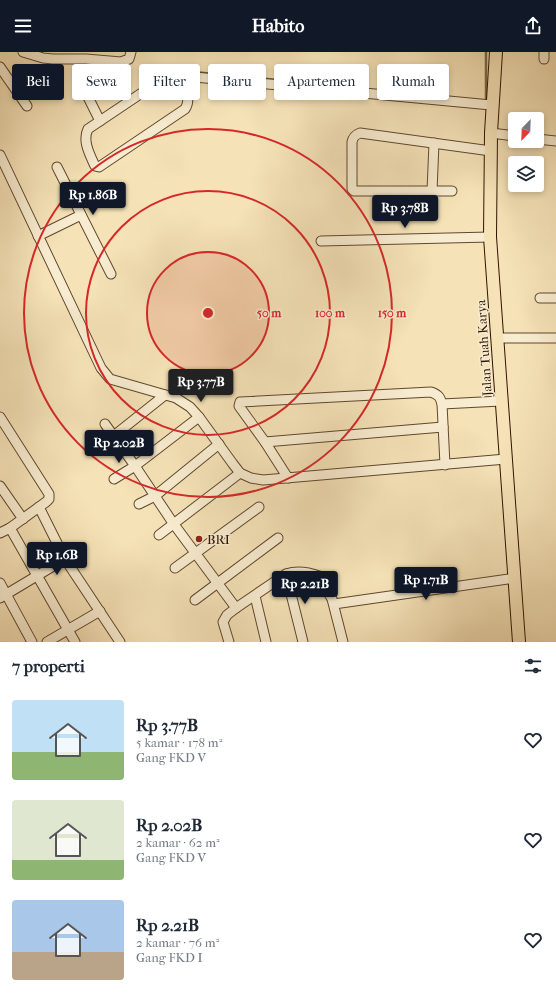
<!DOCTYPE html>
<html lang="id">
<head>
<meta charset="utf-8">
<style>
	body { margin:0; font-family:"IM FELL French Canon",serif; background:#f2f2f3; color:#1f2937; height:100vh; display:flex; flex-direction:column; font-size:15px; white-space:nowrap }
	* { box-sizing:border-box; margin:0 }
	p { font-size:13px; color:#747a83 }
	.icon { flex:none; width:22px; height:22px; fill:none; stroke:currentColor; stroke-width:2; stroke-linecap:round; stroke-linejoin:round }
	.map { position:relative; height:590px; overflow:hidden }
	.drawer { display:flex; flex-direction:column; background:#fff; flex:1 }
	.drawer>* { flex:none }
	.banner { position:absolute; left:12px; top:12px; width:532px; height:36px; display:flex; gap:8px }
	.needle { width:26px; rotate:203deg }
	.controls { position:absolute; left:508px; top:60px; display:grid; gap:8px }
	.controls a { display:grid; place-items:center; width:36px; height:36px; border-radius:4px; background:#fff; box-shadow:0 2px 6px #0003; font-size:20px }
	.price { position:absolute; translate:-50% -34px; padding:0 9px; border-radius:4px; background:#111827; color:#fff; font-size:13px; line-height:26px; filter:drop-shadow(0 1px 2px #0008) }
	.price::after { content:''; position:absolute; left:50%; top:24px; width:12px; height:9px; margin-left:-6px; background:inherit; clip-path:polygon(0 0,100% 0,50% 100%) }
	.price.selected { background:#222; color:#fff }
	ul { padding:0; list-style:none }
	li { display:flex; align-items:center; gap:12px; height:100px; padding:0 12px }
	li span { display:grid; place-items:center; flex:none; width:112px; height:80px; border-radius:4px; color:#555 }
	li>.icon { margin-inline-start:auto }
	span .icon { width:48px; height:48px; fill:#fffc; stroke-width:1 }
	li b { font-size:17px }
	h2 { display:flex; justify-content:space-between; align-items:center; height:48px; padding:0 12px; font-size:17px }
	.tag { padding:0 14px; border-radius:4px; background:#fff; box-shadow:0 2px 6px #0003; font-size:14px; line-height:36px }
	.tag.selected { background:#111827; color:#fff }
	header { display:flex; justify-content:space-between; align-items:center; height:52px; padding:0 12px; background:#111827; color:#fff; font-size:18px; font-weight:700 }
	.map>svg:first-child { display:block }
</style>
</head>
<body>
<header><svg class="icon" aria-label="menu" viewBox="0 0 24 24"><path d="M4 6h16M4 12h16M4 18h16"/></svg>Habito<svg class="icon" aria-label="share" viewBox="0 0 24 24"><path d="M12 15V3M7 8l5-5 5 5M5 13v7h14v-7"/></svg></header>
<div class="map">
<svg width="556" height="590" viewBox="0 0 556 590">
	<rect width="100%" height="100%" fill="#f5e2b7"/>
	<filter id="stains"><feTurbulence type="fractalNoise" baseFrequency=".005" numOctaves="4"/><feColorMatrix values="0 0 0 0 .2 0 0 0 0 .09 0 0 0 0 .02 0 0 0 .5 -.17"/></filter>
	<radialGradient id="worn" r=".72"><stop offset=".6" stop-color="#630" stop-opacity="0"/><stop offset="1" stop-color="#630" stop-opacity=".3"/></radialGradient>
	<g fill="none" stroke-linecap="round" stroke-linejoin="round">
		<!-- stream -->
		<g stroke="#7d6649" stroke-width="2.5">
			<path d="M173,18l168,16"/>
			<path d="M484,49h2v-49"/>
		</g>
		<!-- minor casing -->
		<g stroke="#60482e" stroke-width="11">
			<g id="minor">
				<path d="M23,0l20,6 10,1h33l35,3 8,-3 2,-7"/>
				<path d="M544,0v7"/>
				<path d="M0,15l27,39"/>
				<path d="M180,23c4,11 12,24 5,34l-86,58 -4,-1c-5,-11 -13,-25 -7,-37l79,-53 6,-1 318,30"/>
				<path d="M83,35l17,34"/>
				<path d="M491,81l24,3"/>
				<path d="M537,87l19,2"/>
				<path d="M0,103l101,213 9,11 66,19 14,9 9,10 34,47 7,9 11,5 12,2 243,-21"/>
				<path d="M57,115l54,107"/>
				<path d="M432,139l2,-48"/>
				<path d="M452,139h-98l-2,-2v-47c1,-5 3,-7 8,-9l131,18"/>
				<path d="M38,184l43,-21"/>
				<path d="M321,189l169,-4"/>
				<path d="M540,246h16"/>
				<path d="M497,286h59"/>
				<path d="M442,352l59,-3"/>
				<path d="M0,365l49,77v5l-3,3 -36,26 -10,5"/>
				<path d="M105,372l30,42 38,57 63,85"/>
				<path d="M265,390l178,-15"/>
				<path d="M96,398l69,-55"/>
				<path d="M288,426l-23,-36 -26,-36 1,-4 191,-10c8,3 9,5 11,12l3,61"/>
				<path d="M114,427l21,-13 64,-49"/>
				<path d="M0,434l23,33"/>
				<path d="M139,452l16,-8 64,-52"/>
				<path d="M39,455l26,52 55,83"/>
				<path d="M10,476l65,114"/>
				<path d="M159,483l81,-62"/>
				<path d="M175,516l84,-61"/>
				<path d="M286,522l17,68"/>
				<path d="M0,531l32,59"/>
				<path d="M255,544l11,46"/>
				<path d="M0,546l65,-39"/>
				<path d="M195,548l83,-62"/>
				<path d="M334,552l181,-26"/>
				<path d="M47,590l53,-31"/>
				<path d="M229,590l-6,-20 4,-7 9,-7 50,-34c12,-4 22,-2 33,2l13,23 11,43"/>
			</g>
		</g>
		<!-- major casing -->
		<g stroke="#2e1401" stroke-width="14">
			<path id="major" d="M496,0l-5,81 -1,104 29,405"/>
		</g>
		<!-- minor -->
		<use href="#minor" stroke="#f8ecd0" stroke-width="9"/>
		<!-- major -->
		<use href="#major" stroke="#f5e2b7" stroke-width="12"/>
	</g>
	<!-- distance rings -->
	<circle cx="208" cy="261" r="61" fill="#d62828" fill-opacity=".12"/>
	<g fill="none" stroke="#d62828" stroke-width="2">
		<circle cx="208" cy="261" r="61"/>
		<circle cx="208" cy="261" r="122"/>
		<circle cx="208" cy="261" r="184"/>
	</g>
	<!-- markers -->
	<circle fill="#8f2418" stroke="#f8ecd0" stroke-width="1.5" cx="199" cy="487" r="4"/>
	<g text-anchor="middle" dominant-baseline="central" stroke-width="3" stroke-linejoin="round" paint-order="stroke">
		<!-- street labels -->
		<g font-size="13" fill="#2e1401" stroke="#f8ecd0">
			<text transform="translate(484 296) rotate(-94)">Jalan Tuah Karya</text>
		</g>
		<!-- poi labels -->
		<g font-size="13" fill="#2e1401" stroke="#f8ecd0" text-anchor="start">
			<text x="207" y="487">BRI</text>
		</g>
	</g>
	<circle cx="208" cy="261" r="6" fill="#d62828" stroke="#f8ecd0" stroke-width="2"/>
	<g font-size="12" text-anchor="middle" font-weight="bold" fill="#d62828" stroke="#f8ecd0" stroke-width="3" stroke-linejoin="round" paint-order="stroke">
		<text x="269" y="265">50 m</text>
		<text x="330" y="265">100 m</text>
		<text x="392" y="265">150 m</text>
	</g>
	<rect width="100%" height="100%" filter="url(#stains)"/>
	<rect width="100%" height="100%" fill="url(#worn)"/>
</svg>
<div class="controls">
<a><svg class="needle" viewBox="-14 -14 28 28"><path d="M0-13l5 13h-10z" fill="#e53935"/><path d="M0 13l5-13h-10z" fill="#747a83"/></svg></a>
<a><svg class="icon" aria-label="layers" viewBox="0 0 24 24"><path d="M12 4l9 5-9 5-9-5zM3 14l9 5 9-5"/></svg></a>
</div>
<b class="price" style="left:93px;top:164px">Rp 1.86B</b>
<b class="price" style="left:405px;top:177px">Rp 3.78B</b>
<b class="price selected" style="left:201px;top:351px">Rp 3.77B</b>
<b class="price" style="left:119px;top:412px">Rp 2.02B</b>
<b class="price" style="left:57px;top:524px">Rp 1.6B</b>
<b class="price" style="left:426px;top:549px">Rp 1.71B</b>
<b class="price" style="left:305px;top:553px">Rp 2.21B</b>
<div class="banner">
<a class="tag selected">Beli</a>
<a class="tag">Sewa</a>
<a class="tag">Filter</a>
<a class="tag">Baru</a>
<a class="tag">Apartemen</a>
<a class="tag">Rumah</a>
</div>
</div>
<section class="drawer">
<h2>7 properti<svg class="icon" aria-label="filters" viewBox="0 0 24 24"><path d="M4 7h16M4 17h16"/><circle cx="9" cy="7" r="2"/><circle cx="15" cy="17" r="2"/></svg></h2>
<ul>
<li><span style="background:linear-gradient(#bfe0f5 65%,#8fb573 0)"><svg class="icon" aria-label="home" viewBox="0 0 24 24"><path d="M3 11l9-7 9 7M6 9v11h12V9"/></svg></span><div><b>Rp 3.77B</b><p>5 kamar · 178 m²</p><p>Gang FKD V</p></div><svg class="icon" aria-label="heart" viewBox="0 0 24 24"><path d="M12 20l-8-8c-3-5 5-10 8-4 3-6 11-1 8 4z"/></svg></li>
<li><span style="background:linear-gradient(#dfe7d0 75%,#8fb573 0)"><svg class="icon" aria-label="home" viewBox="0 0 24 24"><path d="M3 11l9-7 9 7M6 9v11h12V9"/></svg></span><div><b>Rp 2.02B</b><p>2 kamar · 62 m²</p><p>Gang FKD V</p></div><svg class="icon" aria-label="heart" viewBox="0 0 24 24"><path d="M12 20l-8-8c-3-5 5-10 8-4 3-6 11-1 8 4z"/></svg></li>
<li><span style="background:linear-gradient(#a9c7e8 65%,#b9a48a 0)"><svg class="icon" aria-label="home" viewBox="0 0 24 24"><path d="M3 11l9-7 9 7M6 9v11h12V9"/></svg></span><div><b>Rp 2.21B</b><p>2 kamar · 76 m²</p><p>Gang FKD I</p></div><svg class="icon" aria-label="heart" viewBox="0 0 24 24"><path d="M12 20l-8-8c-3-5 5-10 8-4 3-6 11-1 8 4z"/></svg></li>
</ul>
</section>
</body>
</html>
